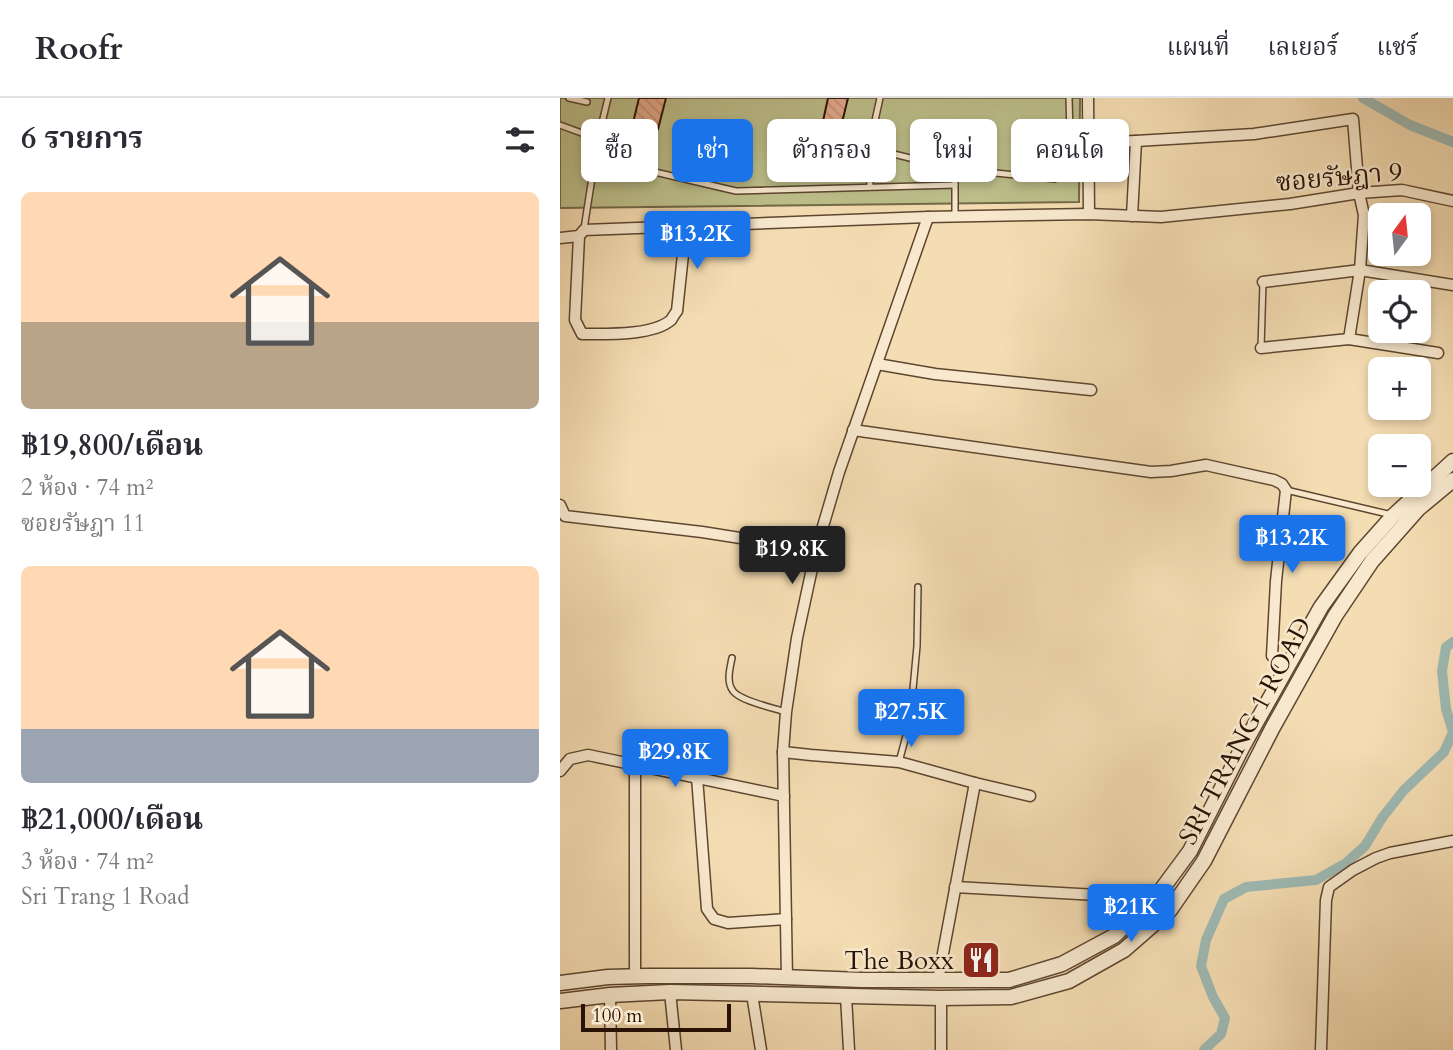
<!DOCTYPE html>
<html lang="th">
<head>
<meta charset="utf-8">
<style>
	body { margin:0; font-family:Cardo,"Noto Serif Thai",serif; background:#f7f7f7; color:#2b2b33; height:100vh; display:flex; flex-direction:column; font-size:26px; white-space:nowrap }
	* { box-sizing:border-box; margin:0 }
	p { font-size:23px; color:#7c7c81 }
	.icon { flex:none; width:38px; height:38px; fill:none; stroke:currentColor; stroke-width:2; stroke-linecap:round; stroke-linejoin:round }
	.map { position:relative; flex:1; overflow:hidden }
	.panel { display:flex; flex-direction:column; background:#fff; width:560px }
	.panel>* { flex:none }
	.hud { position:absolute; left:21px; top:21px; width:665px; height:63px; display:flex; gap:14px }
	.needle { width:46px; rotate:15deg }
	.fabs { position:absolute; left:808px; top:105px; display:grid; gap:14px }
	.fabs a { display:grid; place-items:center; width:63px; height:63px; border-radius:10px; background:#fff; box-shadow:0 4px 10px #0003; font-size:35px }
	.scale { position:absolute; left:21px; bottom:18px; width:150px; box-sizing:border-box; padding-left:7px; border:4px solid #2a1304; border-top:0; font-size:19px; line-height:24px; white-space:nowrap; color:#2a1304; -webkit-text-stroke:5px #f8e9ce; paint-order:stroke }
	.price { position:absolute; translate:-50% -60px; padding:0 16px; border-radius:7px; background:#1a73e8; color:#fff; font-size:23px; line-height:46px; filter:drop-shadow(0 2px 4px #0008) }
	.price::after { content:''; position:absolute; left:50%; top:42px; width:21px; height:16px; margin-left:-10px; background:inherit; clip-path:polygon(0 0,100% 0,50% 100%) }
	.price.on { background:#222; color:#fff }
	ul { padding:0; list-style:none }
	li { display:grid; align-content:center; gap:14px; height:371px; padding:0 21px }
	li span { display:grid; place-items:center; height:217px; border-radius:10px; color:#555 }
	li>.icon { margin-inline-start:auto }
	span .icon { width:126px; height:126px; fill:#fffc; stroke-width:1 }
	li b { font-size:30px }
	h2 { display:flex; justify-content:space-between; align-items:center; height:84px; padding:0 21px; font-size:30px }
	.pill { padding:0 24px; border-radius:10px; background:#fff; box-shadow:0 4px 10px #0003; font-size:24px; line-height:63px }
	.pill.on { background:#1a73e8; color:#fff }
	header { display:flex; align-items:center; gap:42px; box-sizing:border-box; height:98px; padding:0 35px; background:#fff; border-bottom:2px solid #e1e1e2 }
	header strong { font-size:33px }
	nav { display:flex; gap:38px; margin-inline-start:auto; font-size:24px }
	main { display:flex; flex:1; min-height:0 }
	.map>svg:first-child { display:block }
</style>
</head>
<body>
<header>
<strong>Roofr</strong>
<nav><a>แผนที่</a><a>เลเยอร์</a><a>แชร์</a></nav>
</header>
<main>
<section class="panel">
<h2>6 รายการ<svg class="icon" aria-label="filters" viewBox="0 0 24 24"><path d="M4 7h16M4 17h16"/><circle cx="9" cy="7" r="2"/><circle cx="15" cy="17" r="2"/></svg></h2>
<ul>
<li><span style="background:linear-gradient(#ffd9b3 60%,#b9a48a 0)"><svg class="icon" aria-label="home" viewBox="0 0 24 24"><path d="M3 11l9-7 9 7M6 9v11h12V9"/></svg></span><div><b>฿19,800/เดือน</b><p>2 ห้อง · 74 m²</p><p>ซอยรัษฎา 11</p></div></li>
<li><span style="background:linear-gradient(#ffd9b3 75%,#9aa5b1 0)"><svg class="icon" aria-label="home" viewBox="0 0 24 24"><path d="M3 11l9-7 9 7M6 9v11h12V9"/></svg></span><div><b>฿21,000/เดือน</b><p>3 ห้อง · 74 m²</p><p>Sri Trang 1 Road</p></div></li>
</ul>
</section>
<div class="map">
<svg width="893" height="952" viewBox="0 0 893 952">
	<defs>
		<pattern id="building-back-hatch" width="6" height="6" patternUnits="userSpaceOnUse" patternTransform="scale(1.75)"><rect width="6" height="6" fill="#e4ab8e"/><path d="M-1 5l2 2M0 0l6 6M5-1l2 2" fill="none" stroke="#c49279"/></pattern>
	</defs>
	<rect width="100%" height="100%" fill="#f5ddb3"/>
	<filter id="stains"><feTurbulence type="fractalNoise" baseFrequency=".00286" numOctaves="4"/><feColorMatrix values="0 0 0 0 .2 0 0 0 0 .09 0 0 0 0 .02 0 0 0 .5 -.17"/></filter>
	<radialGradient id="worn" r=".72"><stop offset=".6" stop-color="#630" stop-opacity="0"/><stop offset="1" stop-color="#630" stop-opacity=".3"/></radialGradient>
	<!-- park -->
	<path fill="#bdc08c" stroke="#746a48" stroke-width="2" d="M0,0h520l-1,104 -519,6z"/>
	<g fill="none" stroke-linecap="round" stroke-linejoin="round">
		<!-- canal -->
		<g stroke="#9ebab4" stroke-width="10">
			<path d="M803,0l47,27 43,17"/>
			<path d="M644,952l17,-16 4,-16 -12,-21 -12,-31 5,-26 18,-41 22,-12 70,-7 30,-17 19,-17 17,-28 22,-28 40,-38 9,-20 -7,-23 -4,-38 4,-24 7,-5"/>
		</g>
	</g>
	<!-- building -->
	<g fill="url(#building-back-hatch)" stroke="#2a1304" stroke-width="2">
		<path d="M79,0h27l-8,31 -25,-6z"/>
		<path d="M268,0h20l-10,41 -18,-4z"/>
	</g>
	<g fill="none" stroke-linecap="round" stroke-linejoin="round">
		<!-- service casing -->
		<g stroke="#5d4630" stroke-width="8">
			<g id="service">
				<path d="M9,0l18,4"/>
				<path d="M0,27l38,14"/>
				<path d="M309,50l86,21 100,10 15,-45 -1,-36"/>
				<path d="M35,60l141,33 219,-6"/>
				<path d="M310,89l-1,-39 11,-50"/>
				<path d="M395,117v-46"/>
				<path d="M24,131l14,-90 10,-41"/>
				<path d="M701,250l2,-66"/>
				<path d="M726,392l106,25"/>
				<path d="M172,560c-2,10 -6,24 1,33 7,10 41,17 53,21"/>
				<path d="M339,664l11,-41 7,-75 1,-59"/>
			</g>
		</g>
		<!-- minor casing -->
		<g stroke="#5d4630" stroke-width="13">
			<g id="minor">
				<path d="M528,0l1,116"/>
				<path d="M528,45l48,-2"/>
				<path d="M572,118l4,-75 118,-7 99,-15 6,74 5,22 -4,55 -11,69"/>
				<path d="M19,138l-4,84 7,14c23,0 71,2 89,-14 0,0 5,-8 6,-9l9,-85"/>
				<path d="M0,140l19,-2 5,-6 344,-13 161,-3 72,3 129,-13 69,-11 43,-3 51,11"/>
				<path d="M703,184l97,-12 93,15"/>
				<path d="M701,250l88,-9 89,14"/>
				<path d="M317,266l58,10 156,16"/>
				<path d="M293,332l298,42 20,-1 35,-6 68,15 8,4 4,6 -10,91 -4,75 15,11"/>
				<path d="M0,407l5,11 137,16 114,18"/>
				<path d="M223,654l28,3 88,7 76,21 55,13"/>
				<path d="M75,667v211"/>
				<path d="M0,673l10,-12 18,-4 196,41"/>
				<path d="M137,679l10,132 7,10 14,4 58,-4"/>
				<path d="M395,789l142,8"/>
				<path d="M227,880l-4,-226 3,-40 11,-74 19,-88 23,-78 89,-255"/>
				<path d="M378,882l37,-197"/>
				<path d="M110,894l6,58"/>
				<path d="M192,896l9,56"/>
				<path d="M50,897l1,55"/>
				<path d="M286,898l3,54"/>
				<path d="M381,900v52"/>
				<path d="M761,952l5,-150 3,-13 24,-17 23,-12 14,-5 63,-12"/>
			</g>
		</g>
		<!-- tertiary casing -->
		<g stroke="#5d4630" stroke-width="17">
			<g id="tertiary">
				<path d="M0,885l48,-6 39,-1h105l110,4h147l53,-16 52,-28 42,-39 34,-46 53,-105 78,-139 39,-54 33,-37 60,-55"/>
				<path d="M0,903l50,-6 60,-3 271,6 70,-1 58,-16 55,-31 46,-40 34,-49 69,-134 62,-111 37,-55 46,-52 35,-29"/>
			</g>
		</g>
		<!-- service -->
		<use href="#service" stroke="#f8e9ce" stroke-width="5"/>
		<!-- minor -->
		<use href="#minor" stroke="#f8e9ce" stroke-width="10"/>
		<!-- tertiary -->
		<use href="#tertiary" stroke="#f8e9ce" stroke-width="14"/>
	</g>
	<!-- icons -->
	<defs>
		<g id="restaurant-square" transform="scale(2.0125)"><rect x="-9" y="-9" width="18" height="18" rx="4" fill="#8f2418" stroke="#f8e9ce"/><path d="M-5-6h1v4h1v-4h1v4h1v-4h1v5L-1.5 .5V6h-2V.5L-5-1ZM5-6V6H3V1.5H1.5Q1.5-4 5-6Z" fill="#fff"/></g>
	</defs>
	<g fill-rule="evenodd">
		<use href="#restaurant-square" x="421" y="862"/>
	</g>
	<g text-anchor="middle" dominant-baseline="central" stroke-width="5" stroke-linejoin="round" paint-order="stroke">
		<!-- street labels -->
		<g font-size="26" fill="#2a1304" stroke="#f8e9ce">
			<text transform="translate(779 79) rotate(-5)">ซอยรัษฎา 9</text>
			<text transform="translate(685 633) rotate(-62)">SRI TRANG 1 ROAD</text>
		</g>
		<!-- poi labels -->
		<g font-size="26" fill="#2a1304" stroke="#f8e9ce" text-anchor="end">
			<text x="394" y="862">The Boxx</text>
		</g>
	</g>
	<rect width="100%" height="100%" filter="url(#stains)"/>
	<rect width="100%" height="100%" fill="url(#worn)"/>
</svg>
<div class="fabs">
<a><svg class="needle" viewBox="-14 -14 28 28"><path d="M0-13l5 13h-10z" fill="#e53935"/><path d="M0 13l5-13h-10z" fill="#7c7c81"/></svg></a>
<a><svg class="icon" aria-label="locate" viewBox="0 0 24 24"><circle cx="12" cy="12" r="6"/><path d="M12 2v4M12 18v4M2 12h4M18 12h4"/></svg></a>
<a>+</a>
<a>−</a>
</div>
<div class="scale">100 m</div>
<b class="price" style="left:137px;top:173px">฿13.2K</b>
<b class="price" style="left:732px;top:477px">฿13.2K</b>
<b class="price on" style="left:232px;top:488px">฿19.8K</b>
<b class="price" style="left:351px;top:651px">฿27.5K</b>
<b class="price" style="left:115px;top:691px">฿29.8K</b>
<b class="price" style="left:571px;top:846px">฿21K</b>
<div class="hud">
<a class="pill">ซื้อ</a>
<a class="pill on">เช่า</a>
<a class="pill">ตัวกรอง</a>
<a class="pill">ใหม่</a>
<a class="pill">คอนโด</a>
</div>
</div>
</main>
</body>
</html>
